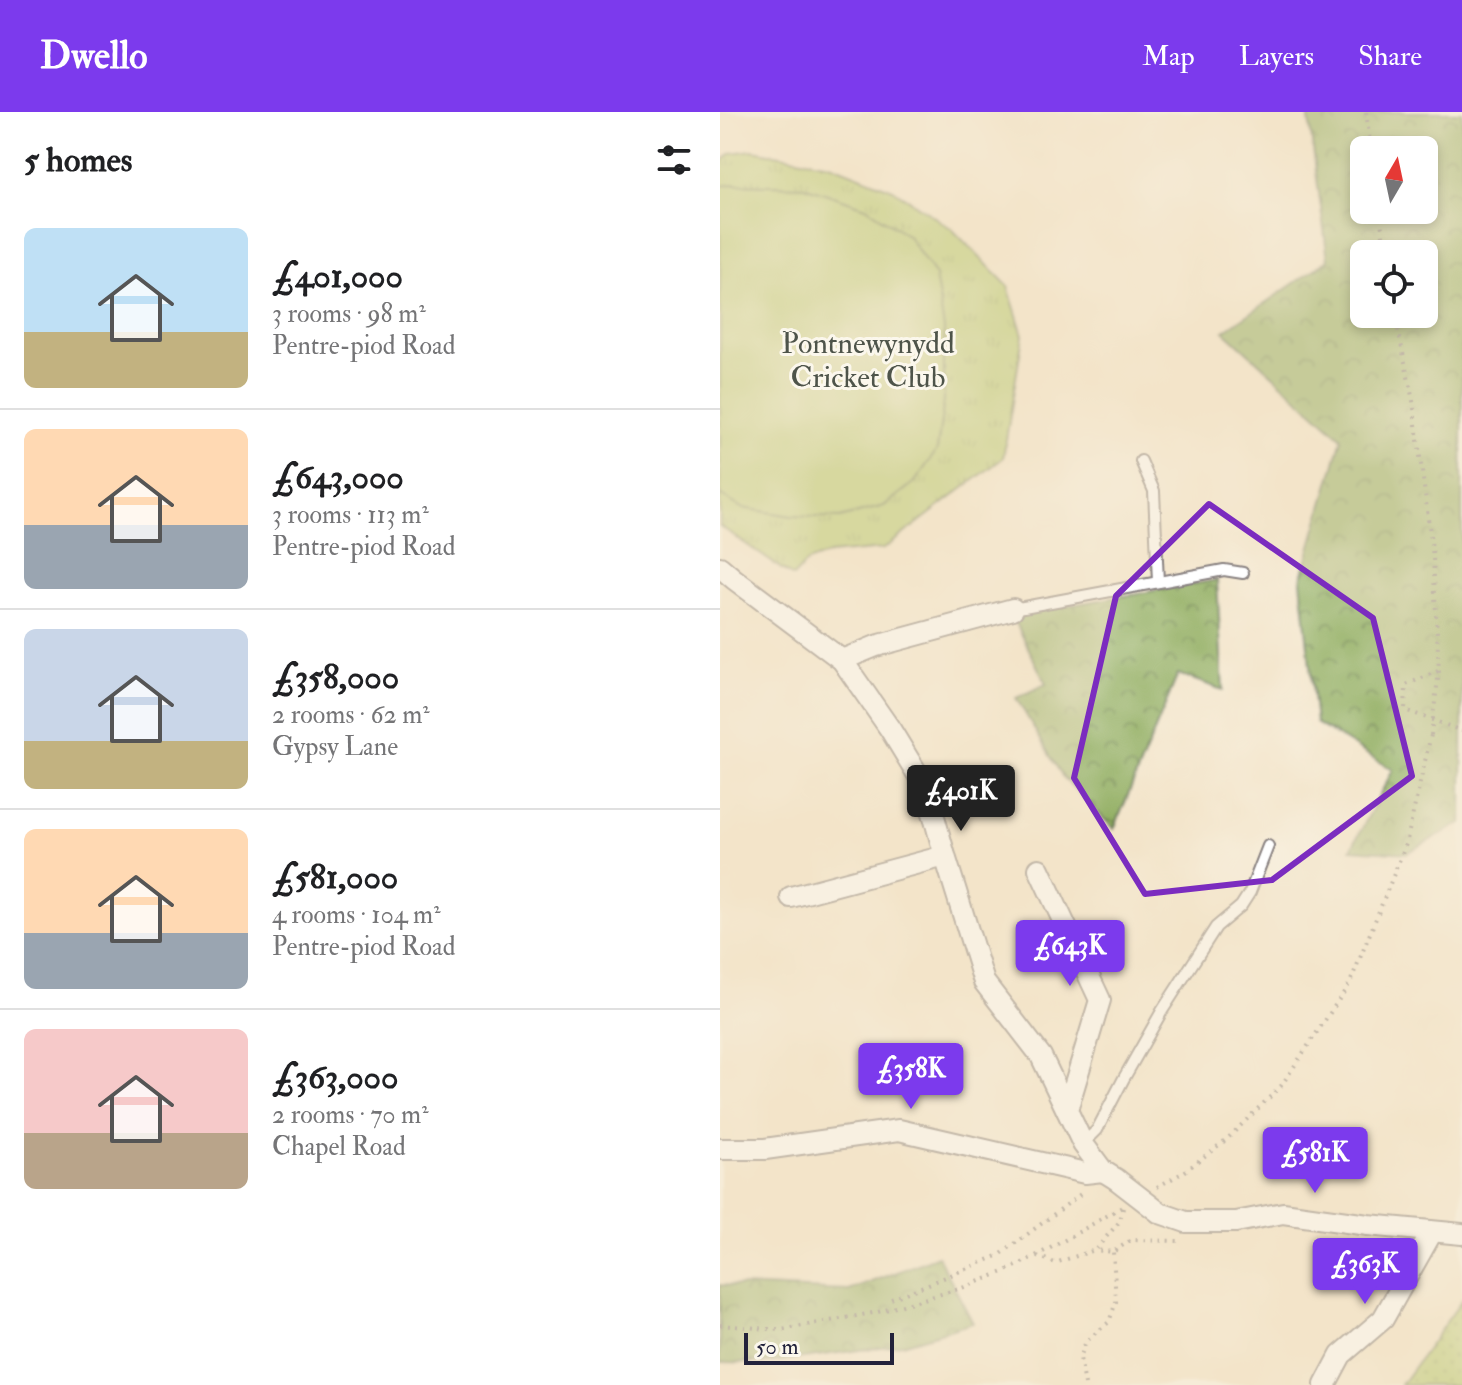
<!DOCTYPE html>
<html lang="en">
<head>
<meta charset="utf-8">
<style>
	body { margin:0; font-family:"IM FELL Double Pica",serif; background:#f6f6f6; color:#202124; height:100vh; display:flex; flex-direction:column; font-size:30px; white-space:nowrap }
	* { box-sizing:border-box; margin:0 }
	p { font-size:26px; color:#757577 }
	.icon { flex:none; width:44px; height:44px; fill:none; stroke:currentColor; stroke-width:2; stroke-linecap:round; stroke-linejoin:round }
	.map { position:relative; flex:1; overflow:hidden }
	.panel { display:flex; flex-direction:column; background:#fff; width:720px }
	.panel>* { flex:none }
	.needle { width:52px; rotate:9deg }
	.tools { position:absolute; left:630px; top:24px; display:grid; gap:16px }
	.tools a { display:grid; place-items:center; width:88px; height:88px; border-radius:12px; background:#fff; box-shadow:0 4px 12px #0003; font-size:40px }
	.scale { position:absolute; left:24px; bottom:20px; width:150px; box-sizing:border-box; padding-left:8px; border:4px solid #22223b; border-top:0; font-size:22px; line-height:28px; white-space:nowrap; color:#22223b; -webkit-text-stroke:6px #fbf7ec; paint-order:stroke }
	.price { position:absolute; translate:-50% -68px; padding:0 18px; border-radius:8px; background:#7c3aed; color:#fff; font-size:26px; line-height:52px; filter:drop-shadow(0 2px 4px #0008) }
	.price::after { content:''; position:absolute; left:50%; top:48px; width:24px; height:18px; margin-left:-12px; background:inherit; clip-path:polygon(0 0,100% 0,50% 100%) }
	.price.current { background:#222; color:#fff }
	ul { padding:0; list-style:none }
	li { display:flex; align-items:center; gap:24px; height:200px; padding:0 24px }
	li+li { border-top:2px solid #e0e0e0 }
	li span { display:grid; place-items:center; flex:none; width:224px; height:160px; border-radius:12px; color:#555 }
	li>.icon { margin-inline-start:auto }
	span .icon { width:96px; height:96px; fill:#fffc; stroke-width:1 }
	li b { font-size:34px }
	h2 { display:flex; justify-content:space-between; align-items:center; height:96px; padding:0 24px; font-size:34px }
	header { display:flex; align-items:center; gap:48px; box-sizing:border-box; height:112px; padding:0 40px; background:#7c3aed; color:#fff }
	header strong { font-size:38px }
	nav { display:flex; gap:44px; margin-inline-start:auto; font-size:28px }
	main { display:flex; flex:1; min-height:0 }
	.map>svg:first-child { display:block }
</style>
</head>
<body>
<header>
<strong>Dwello</strong>
<nav><a>Map</a><a>Layers</a><a>Share</a></nav>
</header>
<main>
<section class="panel">
<h2>5 homes<svg class="icon" aria-label="filters" viewBox="0 0 24 24"><path d="M4 7h16M4 17h16"/><circle cx="9" cy="7" r="2"/><circle cx="15" cy="17" r="2"/></svg></h2>
<ul>
<li><span style="background:linear-gradient(#bfe0f5 65%,#c2b280 0)"><svg class="icon" aria-label="home" viewBox="0 0 24 24"><path d="M3 11l9-7 9 7M6 9v11h12V9"/></svg></span><div><b>£401,000</b><p>3 rooms · 98 m²</p><p>Pentre-piod Road</p></div></li>
<li><span style="background:linear-gradient(#ffd9b3 60%,#9aa5b1 0)"><svg class="icon" aria-label="home" viewBox="0 0 24 24"><path d="M3 11l9-7 9 7M6 9v11h12V9"/></svg></span><div><b>£643,000</b><p>3 rooms · 113 m²</p><p>Pentre-piod Road</p></div></li>
<li><span style="background:linear-gradient(#c9d6e8 70%,#c2b280 0)"><svg class="icon" aria-label="home" viewBox="0 0 24 24"><path d="M3 11l9-7 9 7M6 9v11h12V9"/></svg></span><div><b>£358,000</b><p>2 rooms · 62 m²</p><p>Gypsy Lane</p></div></li>
<li><span style="background:linear-gradient(#ffd9b3 65%,#9aa5b1 0)"><svg class="icon" aria-label="home" viewBox="0 0 24 24"><path d="M3 11l9-7 9 7M6 9v11h12V9"/></svg></span><div><b>£581,000</b><p>4 rooms · 104 m²</p><p>Pentre-piod Road</p></div></li>
<li><span style="background:linear-gradient(#f6c9c9 65%,#b9a48a 0)"><svg class="icon" aria-label="home" viewBox="0 0 24 24"><path d="M3 11l9-7 9 7M6 9v11h12V9"/></svg></span><div><b>£363,000</b><p>2 rooms · 70 m²</p><p>Chapel Road</p></div></li>
</ul>
</section>
<div class="map">
<svg width="742" height="1273" viewBox="0 0 742 1273">
	<defs>
		<pattern id="grass-dots" width="8" height="8" patternUnits="userSpaceOnUse" patternTransform="scale(2)"><rect width="8" height="8" fill="#b5c96e"/><path d="M2 2h.1M6 6h.1" fill="none" stroke="#9bac60" stroke-width="1.8" stroke-linecap="round"/></pattern>
		<pattern id="forest-crowns" width="20" height="18" patternUnits="userSpaceOnUse" patternTransform="scale(2)"><rect width="20" height="18" fill="#90ad61"/><path d="M2 6a3 3 0 1 1 6 0M12 15a3 3 0 1 1 6 0" fill="none" stroke="#758c51"/></pattern>
		<pattern id="park-tufts" width="24" height="20" patternUnits="userSpaceOnUse" patternTransform="scale(2)"><rect width="24" height="20" fill="#b5c96e"/><path d="M3 7l-1-3M5 7V3M7 7l1-3M15 17l-1-3M17 17v-4M19 17l1-3" fill="none" stroke="#9bac60"/></pattern>
	</defs>
	<rect width="100%" height="100%" fill="#fbf7ec"/>
	<filter id="ink" filterUnits="userSpaceOnUse"><feTurbulence type="fractalNoise" baseFrequency=".0125" numOctaves="2"/><feDisplacementMap in="SourceGraphic" scale="16" xChannelSelector="R" yChannelSelector="G"/><feConvolveMatrix kernelMatrix="1 2 1 2 8 2 1 2 1" color-interpolation-filters="sRGB"/></filter>
	<filter id="wash" filterUnits="userSpaceOnUse"><feTurbulence type="fractalNoise" baseFrequency=".006" numOctaves="4" result="noise"/><feDisplacementMap in="SourceGraphic" scale="32" xChannelSelector="R" yChannelSelector="G"/><feGaussianBlur stdDeviation="1.8" result="paint"/><feColorMatrix in="noise" values="0 0 0 0 0 0 0 0 0 0 0 0 0 0 0 0 0 1.4 0 .05"/><feComposite in="paint" operator="in"/></filter>
	<g filter="url(#wash)">
		<rect width="100%" height="100%" fill="#f3e4c9"/>
		<!-- grass -->
		<path fill="url(#grass-dots)" stroke="#6c7654" stroke-width="2" d="M742,1188v85h-61z"/>
		<!-- forest -->
		<g fill="url(#forest-crowns)" stroke="#59684e" stroke-width="2" fill-rule="evenodd">
			<path d="M588,0h154v711l-55,30 -56,-4 42,-79 -77,-47 -15,-143 41,-142 -118,-107 104,-71zM644,38h60v60h-60zM644,142h60v60h-60z"/>
			<path d="M497,468l6,110 -45,-16 -64,155 -52,-53 -46,-78 30,-14 -34,-69z"/>
			<path d="M218,1144l35,67 -71,21 -134,19 -48,-1v-77l129,6z"/>
		</g>
		<!-- park -->
		<path fill="url(#park-tufts)" stroke="#6c7654" stroke-width="2" d="M33,38l77,14 63,25 59,40 56,57 15,49 -20,123 -119,91 -55,5 -22,8 -14,15 -73,-51v-362l11,-11z"/>
		<!-- pitch -->
		<path fill="#b5c96e" stroke="#6c7654" stroke-width="2" d="M14,72l70,2 62,21 42,29 27,40 9,52v72l-7,50 -22,32 -31,24 -44,12 -48,-2 -50,-8 -22,-13v-309z"/>
	</g>
	<g filter="url(#ink)">
		<g fill="none" stroke-linecap="round" stroke-linejoin="round">
			<!-- service casing -->
			<g stroke="#8a8382" stroke-width="14">
				<g id="service">
					<path d="M421,349l13,30 4,91"/>
					<path d="M293,497l211,-39 19,3"/>
					<path d="M363,1032l14,-14 27,-52 38,-67 54,-84 25,-21 9,-14 18,-46"/>
				</g>
			</g>
			<!-- minor casing -->
			<g stroke="#8a8382" stroke-width="24">
				<g id="minor">
					<path d="M0,455l14,12 108,81 48,69 36,59 19,68 39,126 57,74 42,88 20,27 13,8"/>
					<path d="M122,548l34,-14 137,-37"/>
					<path d="M319,757l61,131 -33,110"/>
					<path d="M71,785l154,-41"/>
					<path d="M0,1037h45l134,-19 186,43 18,-2"/>
					<path d="M440,1101l26,9h50l47,-9 85,12 94,9"/>
					<path d="M605,1273l16,-30 42,-36 49,-87"/>
				</g>
			</g>
			<!-- path -->
			<g stroke="#8a8382" stroke-width="4" stroke-dasharray="2 6" stroke-linecap="butt">
				<path d="M646,0l5,38"/>
				<path d="M659,98l7,44"/>
				<path d="M675,202l18,87 20,156 6,114 -5,39"/>
				<path d="M718,559l-32,14 -1,25 57,21"/>
				<path d="M437,1075l27,-15 43,-33 54,-53 69,-103 56,-139 25,-109"/>
				<path d="M403,1096l-3,13 -25,29 18,2 18,-12 47,1"/>
				<path d="M317,1144l18,7 40,-13"/>
				<path d="M171,1187l109,-44 82,-62"/>
				<path d="M0,1213l61,5 97,-18 84,-24 49,-19 45,-24 66,-38"/>
				<path d="M365,1273l-5,-27 6,-17 23,-19 7,-20 -3,-50"/>
			</g>
			<!-- service -->
			<use href="#service" stroke="#fff" stroke-width="10"/>
			<!-- minor -->
			<use href="#minor" stroke="#fff" stroke-width="20"/>
			<!-- minor-bridge casing -->
			<g stroke="#8a8382" stroke-width="24" stroke-linecap="butt">
				<path id="minor-bridge" d="M396,1067l44,34"/>
			</g>
			<!-- path-bridge -->
			<path stroke="#8a8382" stroke-width="4" stroke-dasharray="2 6" stroke-linecap="butt" d="M711,623l3,-25"/>
			<!-- minor-bridge -->
			<use href="#minor-bridge" stroke="#fff" stroke-width="20"/>
		</g>
	</g>
	<!-- marked area -->
	<path d="M0 0H742V1273H0ZM489,392l164,114 39,158 -140,104 -127,14 -71,-116 42,-182z" fill="#f3e4c9" fill-opacity=".55" fill-rule="evenodd"/>
	<path fill="none" stroke="#7b2cbf" stroke-width="6" stroke-linejoin="round" d="M489,392l164,114 39,158 -140,104 -127,14 -71,-116 42,-182z"/>
	<g text-anchor="middle" dominant-baseline="central" stroke-width="6" stroke-linejoin="round" paint-order="stroke">
		<!-- park labels -->
		<g font-size="30" fill="#4e544a" stroke="#fbf7ec">
			<text x="148" y="231">Pontnewynydd<tspan x="148" dy="34">Cricket Club</tspan></text>
		</g>
	</g>
</svg>
<div class="tools">
<a><svg class="needle" viewBox="-14 -14 28 28"><path d="M0-13l5 13h-10z" fill="#e53935"/><path d="M0 13l5-13h-10z" fill="#757577"/></svg></a>
<a><svg class="icon" aria-label="locate" viewBox="0 0 24 24"><circle cx="12" cy="12" r="6"/><path d="M12 2v4M12 18v4M2 12h4M18 12h4"/></svg></a>
</div>
<div class="scale">50 m</div>
<b class="price current" style="left:241px;top:721px">£401K</b>
<b class="price" style="left:350px;top:876px">£643K</b>
<b class="price" style="left:191px;top:999px">£358K</b>
<b class="price" style="left:595px;top:1083px">£581K</b>
<b class="price" style="left:645px;top:1194px">£363K</b>
</div>
</main>
</body>
</html>
